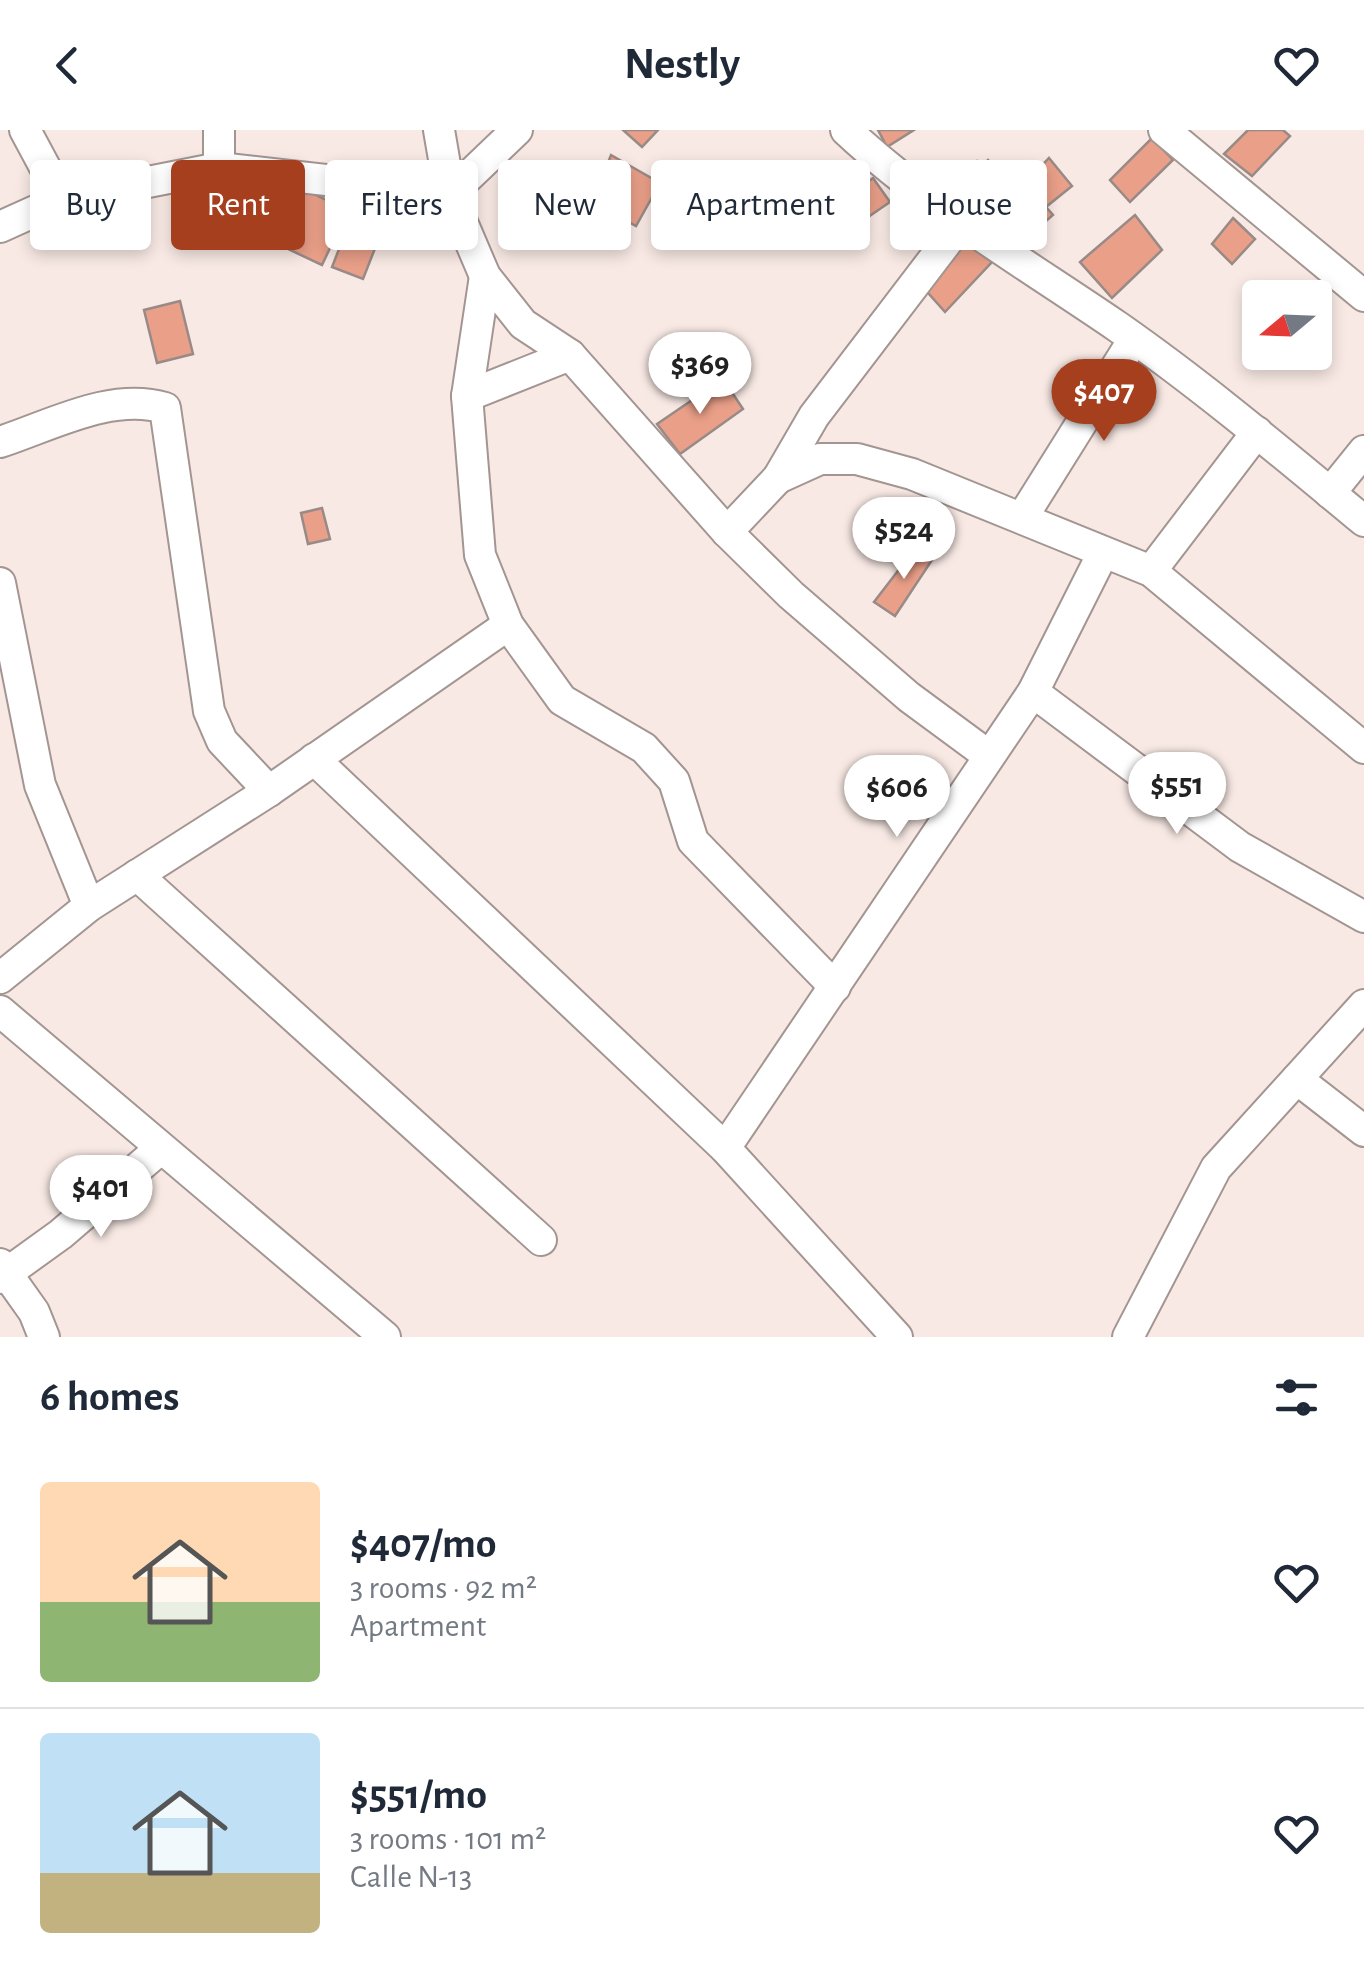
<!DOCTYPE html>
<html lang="en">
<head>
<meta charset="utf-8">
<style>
	body { margin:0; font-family:"Alegreya Sans",sans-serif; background:#f2f2f3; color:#1f2937; height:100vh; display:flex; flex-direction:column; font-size:38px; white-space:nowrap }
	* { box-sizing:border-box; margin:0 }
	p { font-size:32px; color:#747a83 }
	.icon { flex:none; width:55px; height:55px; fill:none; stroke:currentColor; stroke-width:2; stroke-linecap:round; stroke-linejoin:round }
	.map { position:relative; height:1207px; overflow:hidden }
	.drawer { display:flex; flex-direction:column; background:#fff; flex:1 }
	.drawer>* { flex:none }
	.banner { position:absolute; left:30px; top:30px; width:1305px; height:90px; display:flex; gap:20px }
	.needle { width:65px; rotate:251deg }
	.controls { position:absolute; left:1242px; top:150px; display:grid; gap:20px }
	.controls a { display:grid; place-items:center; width:90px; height:90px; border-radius:10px; background:#fff; box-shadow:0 5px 15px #0003; font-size:50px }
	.price { position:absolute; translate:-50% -85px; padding:0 22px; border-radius:35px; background:#fff; color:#222; font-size:32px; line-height:65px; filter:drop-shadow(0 2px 5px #0008) }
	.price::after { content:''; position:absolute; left:50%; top:60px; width:30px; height:22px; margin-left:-15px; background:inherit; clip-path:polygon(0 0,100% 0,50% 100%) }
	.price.active { background:#a63f1d; color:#fff }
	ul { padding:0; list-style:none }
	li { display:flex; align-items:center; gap:30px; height:250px; padding:0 40px }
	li+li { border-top:2px solid #e0e1e3 }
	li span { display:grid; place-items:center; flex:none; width:280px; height:200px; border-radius:10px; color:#555 }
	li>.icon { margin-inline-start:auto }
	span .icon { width:120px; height:120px; fill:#fffc; stroke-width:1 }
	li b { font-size:42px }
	h2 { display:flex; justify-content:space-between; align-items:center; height:120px; padding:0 40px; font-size:42px }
	.pill { padding:0 35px; border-radius:10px; background:#fff; box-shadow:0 5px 15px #0003; font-size:35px; line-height:90px }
	.pill.active { background:#a63f1d; color:#fff }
	header { display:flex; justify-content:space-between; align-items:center; height:130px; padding:0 40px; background:#fff; font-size:45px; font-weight:700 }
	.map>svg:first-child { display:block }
</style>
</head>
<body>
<header><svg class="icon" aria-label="back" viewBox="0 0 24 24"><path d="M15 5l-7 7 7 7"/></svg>Nestly<svg class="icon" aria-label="heart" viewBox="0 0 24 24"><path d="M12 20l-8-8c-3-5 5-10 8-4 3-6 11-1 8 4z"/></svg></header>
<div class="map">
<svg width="1364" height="1207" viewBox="0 0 1364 1207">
	<rect width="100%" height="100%" fill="#f8e9e4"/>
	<!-- building -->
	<g fill="#e99f88" stroke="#988a86" stroke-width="2.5">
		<path d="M623,0h35l-16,17z"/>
		<path d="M878,0h36l-27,17z"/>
		<path d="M1248,0h35l7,6 -38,40 -28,-22z"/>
		<path d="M1152,8l21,22 -43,42 -20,-22z"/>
		<path d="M611,25l49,28 -24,43 -51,-28 10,-25 7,5z"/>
		<path d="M1049,28l23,28 -26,21 7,8 -23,20 -18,-19 -8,6 -13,-16 22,-21 6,5z"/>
		<path d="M988,30l22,27 -28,25 -29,-34 24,-17 4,5z"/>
		<path d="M254,47l10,40 -51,12 -10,-39z"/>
		<path d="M873,48l17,24 -32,22 -16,-23z"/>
		<path d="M297,56l51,24 -26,55 -51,-24z"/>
		<path d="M1135,85l27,35 -50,48 -32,-36z"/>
		<path d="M1233,88l22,21 -23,25 -20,-20z"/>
		<path d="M350,91l31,12 -18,46 -31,-12z"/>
		<path d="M968,108l24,24 -47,50 -24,-27z"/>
		<path d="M180,171l13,53 -36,9 -13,-53z"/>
		<path d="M723,249l20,30 -63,45 -23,-30z"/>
		<path d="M322,378l8,31 -22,5 -7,-31z"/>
		<path d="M917,416l15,14 -37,56 -21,-14z"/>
	</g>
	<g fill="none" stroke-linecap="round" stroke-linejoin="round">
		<!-- minor casing -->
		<g stroke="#a39591" stroke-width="34">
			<g id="minor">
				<path d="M25,0l37,69"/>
				<path d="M439,0l11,64 35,82 38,48 47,31 157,177 64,63 118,102 80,59"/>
				<path d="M846,0c81,76 180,134 272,197 86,60 165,127 246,194"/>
				<path d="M1164,0l200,166"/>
				<path d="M219,38v-38"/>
				<path d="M0,97l62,-28 157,-31 231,26 67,-64"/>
				<path d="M485,146l-18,120 13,159 28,70 54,75 82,48 30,33 19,60 142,146"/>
				<path d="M467,266l103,-41"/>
				<path d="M0,312c52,-17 111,-50 165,-34l44,303 13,30 47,50"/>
				<path d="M778,348l42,-19h37l55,15 239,97 213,177"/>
				<path d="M1330,363l34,-42"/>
				<path d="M1022,388l112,-179"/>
				<path d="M727,402l51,-54 36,-62 148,-194"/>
				<path d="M1151,441l106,-139"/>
				<path d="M0,453l40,202 49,121"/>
				<path d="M1033,562l207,155 124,70"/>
				<path d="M314,629l411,389 172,189"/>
				<path d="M137,745l404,365"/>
				<path d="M0,848l89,-72 180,-115 239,-166"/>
				<path d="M0,881l385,326"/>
				<path d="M1297,949l67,52"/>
				<path d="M725,1018l308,-456 70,-139"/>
				<path d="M0,1134l34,48 10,25"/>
				<path d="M0,1148l61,-44 99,-85"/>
				<path d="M1128,1207l88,-169 148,-163"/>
			</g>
		</g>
		<!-- minor -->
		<use href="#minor" stroke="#fff" stroke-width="30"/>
	</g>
</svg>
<div class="controls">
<a><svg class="needle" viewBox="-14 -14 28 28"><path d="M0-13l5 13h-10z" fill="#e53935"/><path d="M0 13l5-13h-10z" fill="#747a83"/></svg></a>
</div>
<b class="price" style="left:700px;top:287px">$369</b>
<b class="price active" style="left:1104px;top:314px">$407</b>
<b class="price" style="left:904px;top:452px">$524</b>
<b class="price" style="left:1177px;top:707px">$551</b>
<b class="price" style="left:897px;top:710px">$606</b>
<b class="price" style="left:101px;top:1110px">$401</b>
<div class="banner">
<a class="pill">Buy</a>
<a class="pill active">Rent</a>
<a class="pill">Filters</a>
<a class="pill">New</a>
<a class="pill">Apartment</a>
<a class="pill">House</a>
</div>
</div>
<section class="drawer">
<h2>6 homes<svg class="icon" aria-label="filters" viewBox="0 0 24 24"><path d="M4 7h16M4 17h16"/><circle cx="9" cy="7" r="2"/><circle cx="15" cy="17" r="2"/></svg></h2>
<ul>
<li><span style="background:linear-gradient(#ffd9b3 60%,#8fb573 0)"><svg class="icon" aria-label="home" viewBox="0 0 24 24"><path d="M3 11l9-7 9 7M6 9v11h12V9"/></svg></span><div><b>$407/mo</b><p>3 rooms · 92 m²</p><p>Apartment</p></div><svg class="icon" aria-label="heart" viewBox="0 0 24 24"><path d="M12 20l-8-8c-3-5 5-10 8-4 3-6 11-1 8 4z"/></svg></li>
<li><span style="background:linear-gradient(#bfe0f5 70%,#c2b280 0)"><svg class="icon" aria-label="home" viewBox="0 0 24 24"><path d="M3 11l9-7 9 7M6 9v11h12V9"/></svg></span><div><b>$551/mo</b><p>3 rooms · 101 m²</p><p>Calle N-13</p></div><svg class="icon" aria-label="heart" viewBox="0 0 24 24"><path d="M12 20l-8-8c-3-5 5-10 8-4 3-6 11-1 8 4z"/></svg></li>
</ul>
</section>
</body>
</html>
